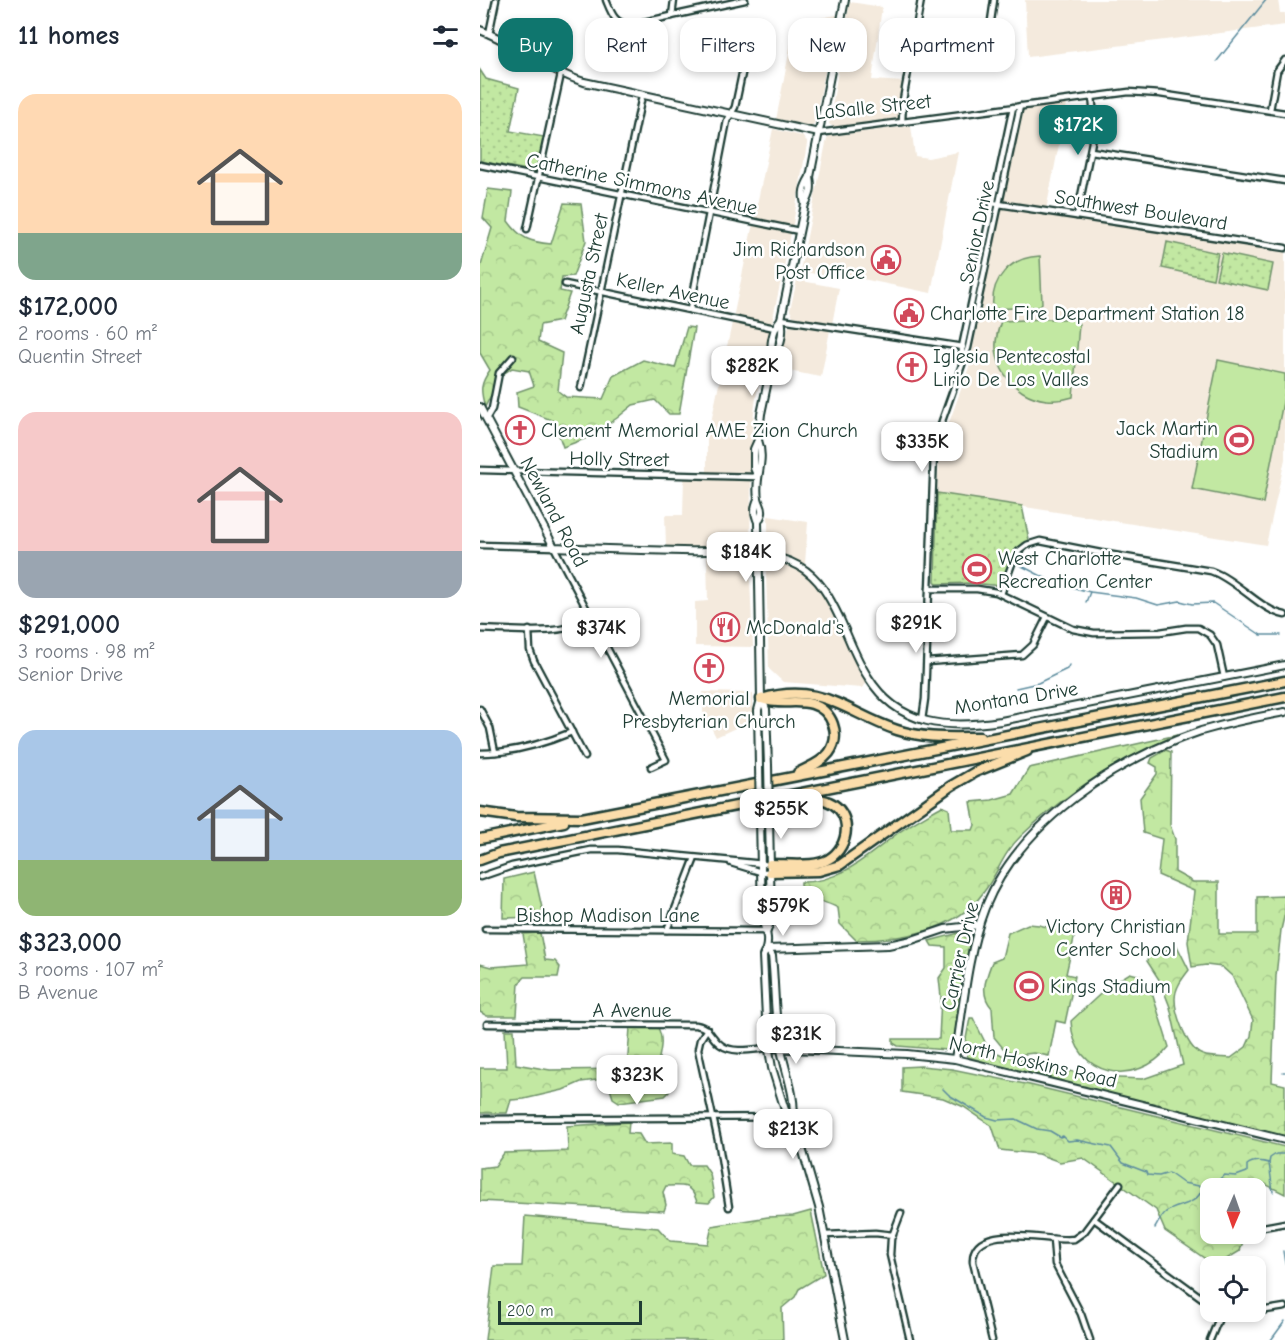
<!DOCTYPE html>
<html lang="en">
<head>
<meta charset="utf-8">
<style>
	body { margin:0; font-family:"Comic Neue",sans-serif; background:#f2f2f3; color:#1f2937; height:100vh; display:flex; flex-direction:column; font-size:22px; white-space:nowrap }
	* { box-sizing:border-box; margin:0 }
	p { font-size:20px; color:#747a83 }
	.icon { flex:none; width:33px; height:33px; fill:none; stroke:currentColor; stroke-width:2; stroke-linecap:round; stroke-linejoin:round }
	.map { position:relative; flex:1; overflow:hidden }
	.details { display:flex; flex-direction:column; background:#fff; width:480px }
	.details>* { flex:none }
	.banner { position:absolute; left:18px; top:18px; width:570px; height:54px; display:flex; gap:12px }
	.needle { width:39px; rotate:182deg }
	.tools { position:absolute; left:720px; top:1178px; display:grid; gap:12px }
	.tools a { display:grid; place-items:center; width:66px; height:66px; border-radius:12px; background:#fff; box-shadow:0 3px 9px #0003; font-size:30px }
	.scale { position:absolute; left:18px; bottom:15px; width:144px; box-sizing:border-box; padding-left:6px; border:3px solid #1f3d34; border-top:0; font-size:16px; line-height:21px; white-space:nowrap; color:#1f3d34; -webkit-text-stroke:4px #fff; paint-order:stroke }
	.price { position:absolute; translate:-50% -51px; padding:0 14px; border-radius:12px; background:#fff; color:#222; font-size:20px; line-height:39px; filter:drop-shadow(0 2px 3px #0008) }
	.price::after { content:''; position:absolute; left:50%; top:36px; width:18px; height:14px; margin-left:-9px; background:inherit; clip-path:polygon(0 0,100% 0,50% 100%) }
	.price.selected { background:#0f766e; color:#fff }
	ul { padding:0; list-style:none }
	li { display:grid; align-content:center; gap:12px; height:318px; padding:0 18px }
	li span { display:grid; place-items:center; height:186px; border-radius:18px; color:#555 }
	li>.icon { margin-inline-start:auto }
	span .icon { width:108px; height:108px; fill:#fffc; stroke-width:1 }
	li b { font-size:26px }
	h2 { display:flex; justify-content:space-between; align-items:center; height:72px; padding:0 18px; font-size:26px }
	.tag { padding:0 21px; border-radius:18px; background:#fff; box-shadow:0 3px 9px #0003; font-size:21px; line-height:54px }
	.tag.selected { background:#0f766e; color:#fff }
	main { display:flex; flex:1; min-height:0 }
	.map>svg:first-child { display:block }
</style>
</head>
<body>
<main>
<section class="details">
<h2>11 homes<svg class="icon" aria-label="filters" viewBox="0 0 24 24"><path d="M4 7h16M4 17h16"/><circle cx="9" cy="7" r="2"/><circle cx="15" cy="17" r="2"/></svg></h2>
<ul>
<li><span style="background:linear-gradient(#ffd9b3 75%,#7fa58c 0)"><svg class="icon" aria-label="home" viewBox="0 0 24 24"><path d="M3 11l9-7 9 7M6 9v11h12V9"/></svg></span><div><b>$172,000</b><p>2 rooms · 60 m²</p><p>Quentin Street</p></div></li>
<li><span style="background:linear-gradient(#f6c9c9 75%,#9aa5b1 0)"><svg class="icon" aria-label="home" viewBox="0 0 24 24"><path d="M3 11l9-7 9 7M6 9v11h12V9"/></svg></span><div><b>$291,000</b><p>3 rooms · 98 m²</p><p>Senior Drive</p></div></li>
<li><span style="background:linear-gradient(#a9c7e8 70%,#8fb573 0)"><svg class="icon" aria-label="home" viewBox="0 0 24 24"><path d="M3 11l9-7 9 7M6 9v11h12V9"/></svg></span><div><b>$323,000</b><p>3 rooms · 107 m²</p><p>B Avenue</p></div></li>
</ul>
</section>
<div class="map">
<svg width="805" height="1340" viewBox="0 0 805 1340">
	<defs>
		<pattern id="forest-crowns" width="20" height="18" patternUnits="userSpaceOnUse" patternTransform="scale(1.5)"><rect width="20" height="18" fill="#c2e8a2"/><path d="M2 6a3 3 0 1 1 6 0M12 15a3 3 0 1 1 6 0" fill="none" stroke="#a6c88c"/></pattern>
		<pattern id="park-dots" width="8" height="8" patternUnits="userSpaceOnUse" patternTransform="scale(1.5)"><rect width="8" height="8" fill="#c2e8a2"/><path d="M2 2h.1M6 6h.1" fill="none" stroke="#a6c88c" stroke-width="1.8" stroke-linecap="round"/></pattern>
	</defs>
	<rect width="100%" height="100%" fill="#fff"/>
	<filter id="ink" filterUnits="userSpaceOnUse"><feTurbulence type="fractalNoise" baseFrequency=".0167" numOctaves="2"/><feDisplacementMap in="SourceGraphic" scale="12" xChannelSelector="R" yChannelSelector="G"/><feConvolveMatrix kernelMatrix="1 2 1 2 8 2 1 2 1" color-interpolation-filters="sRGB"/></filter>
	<g filter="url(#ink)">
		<!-- built -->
		<g fill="#f4eadd">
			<path d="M545,0h253l2,13h5v12l-257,32z"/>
			<path d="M370,2l32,5 -10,73 32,2 -4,36 -66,9 -5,-3z"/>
			<path d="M357,15l-23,109 -5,2 -33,-6 19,-98z"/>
			<path d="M587,104l-22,111 240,36v208l-19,86 -329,-52 3,-45 29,-81 51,-253 5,-4z"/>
			<path d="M431,126l4,30 13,2 30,-6 -27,141 -88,-18 -2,4 -41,-8 27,-133 3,-2z"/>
			<path d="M293,129l29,7 5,5v3l-14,80 -37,173 -4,31 -2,117 -2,3 -82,-1 -1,-32h18l1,-38h23v-50h3z"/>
			<path d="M317,280l42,8 -7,36 -39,-8 -3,-6z"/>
			<path d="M309,325l41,5 -9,47 -43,-8z"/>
			<path d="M288,516l40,6 -3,42 -35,-14 -2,-3z"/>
			<path d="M227,556l42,2 4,89 -58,-1v-44l13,-1z"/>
			<path d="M298,562l21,9 15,12 7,9 46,91 -5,5 -79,-6 -14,-13 -3,-98 4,-7z"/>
			<path d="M223,692l50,1v18l-9,13 -28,13 -13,-25z"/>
		</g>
		<!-- grass -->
		<g fill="#c2e8a2" stroke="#70926b" stroke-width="1.5">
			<path d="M560,256l2,47 -3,4 -46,2c-3,-30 17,-52 47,-53z"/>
			<path d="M564,319h30l5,5 -6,73c-36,12 -73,-10 -77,-48 -1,-10 2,-19 5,-28z"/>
			<path d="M738,360l67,14v18l-22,111 -71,-14z"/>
			<path d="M548,924l11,1 36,9 -9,40 9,2 -10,47 -9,-2 -7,35 -15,-3 -18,2 -13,-7 -9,-11 -2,-29c-13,-14 -6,-30 0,-46l10,-4 6,-25z"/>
			<path d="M650,973l11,3 12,20 16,51c-33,42 -96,30 -98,-26l38,-35z"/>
		</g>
		<!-- forest -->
		<g fill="url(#forest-crowns)" stroke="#70926b" stroke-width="1.5">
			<path d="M8,189l24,3 -4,29c13,18 22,21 43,23l13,-41 17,1 5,37 -13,35 -11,1 -2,14 10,2 -10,28 -20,4 -2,17 24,11 -4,38 8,6 37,2 10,-23 30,-16 32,8 12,-41 7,1 -15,86h-10l-14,-14 -22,5 -16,13 -30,20 -24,9 -9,-26 -36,-14 -1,-15 17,-6 -5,-15 -17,-3 -17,11 -3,14 -7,14c-5,-17 -5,-23 5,-37l-10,-17v-84l12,-41 -9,-10z"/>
			<path d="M697,735c-58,24 -111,58 -156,101 -19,18 -23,38 -38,57 -27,38 -83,47 -127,47l-16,-16 -2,-16c-12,-7 -24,-7 -37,-13v-13c40,1 67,-27 97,-49 14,-10 29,-18 44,-27l7,3 2,21h22l2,-5 -4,-23 21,-2 21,-6 16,-26z"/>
			<path d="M686,750l5,2 -1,73 5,14v33l18,10h26v52h38v-37l28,-1v17l-4,17 -5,46 -4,106 13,3v51l-261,-63 -56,-16 -3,-6v-7l5,-26h3l15,30 14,7 93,22 48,2 40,-14 -13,-58 -10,-26 -13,-20 1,-5 29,-10 12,24c-7,9 -14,18 -14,29 0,15 13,52 28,56 8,3 19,2 28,3l15,-11 5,-11 2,-16 -21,-44 -10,-9 -16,-2 -14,2 -4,-25 6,-51 -36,-16 4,-36 -19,-6 -3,-35 17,-24v-7l-7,-4 2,-5z"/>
			<path d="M54,872l10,45 -41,1 1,-39z"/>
			<path d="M60,933l5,27 10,1 5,6 -2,10h-33l-6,6 -2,33h-30l-7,-4v-48l11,3 37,-3 -5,-30z"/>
			<path d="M479,933l9,6 1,11 -16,94 -7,6 -48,-4 -5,-3v-4h46l2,-42 -2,-19 7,-10v-21l-14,-1 -3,-5z"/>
			<path d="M150,1028h28c10,19 -7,39 0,59h9l2,5 -4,4 -46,6 -6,-4 -5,-16 -4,-3 -23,3 -18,8 -39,9 -13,1 -4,13h-27v-45h27l-2,-38h9l2,34 34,6 77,-1z"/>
			<path d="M441,1066l31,3 78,16 255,62v47l-22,-11 -23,5h-30v45h31l3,5 -4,13 -15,9h-18l-42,-29 -9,-21 -73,-52 -23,4 -22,-8 -38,-4 -8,-24 -28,-19 -21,-9 -41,-6v-25z"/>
			<path d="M149,1122l-1,11 11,1 6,10 27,-1v11l12,2 5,9h15l6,9 4,23 -5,6 -12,-1c-6,-18 -13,-17 -31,-16l-3,6 3,13 -2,6 -184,-10v-33l15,-2 9,-13 64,-2 -1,-25z"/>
			<path d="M331,1211l13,63 -25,15 -4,8 -13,11 1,32h-298l9,-74h28l3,-50 133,12 12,13 38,3 4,-18 56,-9 25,-1z"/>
		</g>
		<!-- park -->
		<g fill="url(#park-dots)" stroke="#70926b" stroke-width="1.5">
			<path d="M0,70l6,9 33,9 -9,43 34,6 -7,35 -57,-11z"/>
			<path d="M687,242l51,11 -5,26 -51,-11z"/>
			<path d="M742,253l51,11 -5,26 -52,-11z"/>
			<path d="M457,493l85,13 7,34c-18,11 -22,28 -28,46l-29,-3 -35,1 -2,-3z"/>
		</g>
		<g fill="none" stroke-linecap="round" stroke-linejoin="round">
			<!-- stream -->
			<g stroke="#5c8c9e" stroke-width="1.5">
				<path d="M737,61l49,-61"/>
				<path d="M536,563l37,19 37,10 46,6 22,7 22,-4 12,3 21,-1 48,32h20"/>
				<path d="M606,602l4,-10"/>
				<path d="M536,688l22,-5 29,-14 2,-4"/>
				<path d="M803,1072h2"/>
				<path d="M463,1089l6,6 37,22 11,3 19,-1 21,10 13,2 10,6 3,-1 5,5 9,-1 34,7 12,16 23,9 1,3 12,1 10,-3 14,10 27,5 14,-13 12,1 11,-4v-7c6,-5 15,-4 22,-2"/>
				<path d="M793,1192l-4,-29 1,-5 6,-4h9"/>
				<path d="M675,1228c3,-5 6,-12 11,-16 13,-8 31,-7 36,-23"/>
				<path d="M803,1251l2,12"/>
				<path d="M791,1340l14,-19"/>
			</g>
			<!-- street casing -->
			<g stroke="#1f3d34" stroke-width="9">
				<g id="street">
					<path d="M126,0c5,12 8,24 24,25l115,-25"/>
					<path d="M192,16l2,-16"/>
					<path d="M9,34l7,-34"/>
					<path d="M505,62l9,-62"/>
					<path d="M790,110l7,-39 8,-11"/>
					<path d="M422,122l1,-22 18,-100"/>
					<path d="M339,133l310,-41 31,2 125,19"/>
					<path d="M611,151l194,30"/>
					<path d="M0,165l319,66"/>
					<path d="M512,203l293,45"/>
					<path d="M597,216l18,-89 -3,-31"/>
					<path d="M47,229l34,-155 7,-41"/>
					<path d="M85,284l210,44"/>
					<path d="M210,310l37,-189 8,-14 12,-57"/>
					<path d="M301,319l182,28"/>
					<path d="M482,358v-11l51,-240"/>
					<path d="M101,388l61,-292"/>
					<path d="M6,419l6,-10 7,-36 14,-16"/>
					<path d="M0,470l278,7"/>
					<path d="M0,545l74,2 112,213 -15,7"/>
					<path d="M449,589h48l19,3 77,37 21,4 66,-1 26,-4h12l12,7 7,10 7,32"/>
					<path d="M521,594l12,-33 6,-10 8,-6 13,-4 61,12 110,18c26,9 49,39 74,44"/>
					<path d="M0,629c40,1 76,8 113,-10"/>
					<path d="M49,630l1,20 4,11 51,96"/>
					<path d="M447,662l95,-7 11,-10 14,-28"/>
					<path d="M0,709l10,19 5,24"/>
					<path d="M442,720l3,-21 9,-246 8,-32 26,-73 52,-242"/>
					<path d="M0,753c31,0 63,-9 92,-21"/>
					<path d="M251,863l30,9h9"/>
					<path d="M0,877l32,-11 79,-16h27l146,14"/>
					<path d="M5,929l282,2"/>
					<path d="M187,930l28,-72"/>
					<path d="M7,1024l209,1c16,3 14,13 25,20 12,9 33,4 47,3"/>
					<path d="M227,1029l-7,11 -2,9 21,96 10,62"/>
					<path d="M0,1119l313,-2"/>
					<path d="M421,1213l-10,26 -1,16 20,85"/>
					<path d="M614,1219l116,85"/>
					<path d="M778,1228l27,-5"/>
					<path d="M345,1235l50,-2 18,2"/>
					<path d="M573,1239l2,25 26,50 9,26"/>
					<path d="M750,1311l23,1 32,-5"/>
					<path d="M512,1340l-19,-78c-2,-43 75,-19 101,-23l10,-7 36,-48"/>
					<path d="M730,1340l12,-29"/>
				</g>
			</g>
			<!-- secondary casing -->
			<g stroke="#1f3d34" stroke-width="10">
				<g id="secondary">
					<path d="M0,30c37,14 66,40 104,52l235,51"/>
					<path d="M325,204c-3,-11 -1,-17 5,-27"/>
					<path d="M293,357c-4,-11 0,-29 8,-38l24,-115c6,-9 7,-16 5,-27l35,-177"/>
					<path d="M0,407l74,140c43,2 85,3 128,4 37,1 83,-4 117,15 21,12 31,32 41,53 9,19 16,40 28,58 31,50 80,52 133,44l284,-56"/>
					<path d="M278,440c8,21 -4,38 0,58 1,6 5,9 4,15 -1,4 -2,5 -4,9l3,177 -3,11 1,57"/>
					<path d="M278,477l-4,-9v-19l4,-9 3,-26 12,-57c8,-9 11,-27 8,-38"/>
					<path d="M278,499c-4,9 -4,14 0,23"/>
					<path d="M282,699l4,10 2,56"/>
					<path d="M280,818l2,102c5,12 8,24 1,36l4,82 5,30 13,42 8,7 26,90 26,133"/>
					<path d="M287,931l4,-11 -2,-104"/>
					<path d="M287,949l121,-4 24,-5 33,-11 34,-4"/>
					<path d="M287,949l5,7c3,27 2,56 7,84 3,21 18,58 14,77"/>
					<path d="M288,1048l139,6 48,5 330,81"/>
					<path d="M475,1059c8,-49 12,-105 30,-151 34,-86 132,-149 216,-177 27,-8 56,-14 84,-19"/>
				</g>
			</g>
			<!-- highway casing -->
			<g stroke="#1f3d34" stroke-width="13">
				<g id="highway">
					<path d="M281,699c61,-18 85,14 136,31 28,9 55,7 83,7"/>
					<path d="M282,699c18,7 33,0 50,5 20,6 30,31 17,49 -8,10 -20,14 -31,20"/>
					<path d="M0,812l36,5 66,1 703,-137"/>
					<path d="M0,839l84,-17"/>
					<path d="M0,860l19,-7 786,-156"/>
					<path d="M290,864c17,0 39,3 55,-3 23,-10 29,-43 8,-57 -11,-7 -24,-6 -36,-7"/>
					<path d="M290,872l49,-1 21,-6 111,-79 24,-14 52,-21"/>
				</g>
			</g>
			<!-- street -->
			<use href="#street" stroke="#fff" stroke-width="4.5"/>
			<!-- secondary -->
			<use href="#secondary" stroke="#fff" stroke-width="6"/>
			<!-- highway -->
			<use href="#highway" stroke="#fbddab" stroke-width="8"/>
			<!-- secondary-bridge casing -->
			<g stroke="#1f3d34" stroke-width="10" stroke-linecap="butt">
				<g id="secondary-bridge">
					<path d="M288,765l1,51"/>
					<path d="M279,767l1,51"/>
				</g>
			</g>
			<!-- secondary-bridge -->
			<use href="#secondary-bridge" stroke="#fff" stroke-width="6"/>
		</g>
	</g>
	<!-- icons -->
	<defs>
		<g id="civic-ring" transform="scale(1.5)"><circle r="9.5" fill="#fff" stroke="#d1495b" stroke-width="1.5"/><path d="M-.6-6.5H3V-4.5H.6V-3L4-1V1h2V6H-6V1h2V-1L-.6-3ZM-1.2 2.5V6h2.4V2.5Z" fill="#d1495b"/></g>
		<g id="church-ring" transform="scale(1.5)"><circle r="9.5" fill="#fff" stroke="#d1495b" stroke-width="1.5"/><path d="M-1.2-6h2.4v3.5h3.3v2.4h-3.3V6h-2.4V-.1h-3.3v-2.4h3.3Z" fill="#d1495b"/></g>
		<g id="stadium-ring" transform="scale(1.5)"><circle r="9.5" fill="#fff" stroke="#d1495b" stroke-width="1.5"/><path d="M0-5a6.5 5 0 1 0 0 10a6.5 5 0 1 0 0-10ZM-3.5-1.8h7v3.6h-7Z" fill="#d1495b"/></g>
		<g id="restaurant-ring" transform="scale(1.5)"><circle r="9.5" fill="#fff" stroke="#d1495b" stroke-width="1.5"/><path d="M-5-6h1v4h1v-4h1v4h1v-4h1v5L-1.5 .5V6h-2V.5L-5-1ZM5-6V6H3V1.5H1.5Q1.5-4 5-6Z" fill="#d1495b"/></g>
		<g id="building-ring" transform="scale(1.5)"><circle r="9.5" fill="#fff" stroke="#d1495b" stroke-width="1.5"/><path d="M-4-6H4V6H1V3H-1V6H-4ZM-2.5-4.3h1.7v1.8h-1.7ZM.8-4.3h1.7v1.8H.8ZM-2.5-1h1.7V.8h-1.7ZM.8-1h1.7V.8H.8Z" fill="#d1495b"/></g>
	</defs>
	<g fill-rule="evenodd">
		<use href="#civic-ring" x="406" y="260"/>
		<use href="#civic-ring" x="429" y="313"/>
		<use href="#church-ring" x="432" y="367"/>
		<use href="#church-ring" x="40" y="430"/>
		<use href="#stadium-ring" x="759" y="440"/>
		<use href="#stadium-ring" x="497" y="569"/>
		<use href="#restaurant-ring" x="245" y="627"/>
		<use href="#church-ring" x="229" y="668"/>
		<use href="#building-ring" x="636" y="895"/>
		<use href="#stadium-ring" x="549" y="986"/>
	</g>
	<g text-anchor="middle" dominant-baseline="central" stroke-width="5" stroke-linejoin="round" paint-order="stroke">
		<!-- street labels -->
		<g font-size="20" fill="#1f3d34" stroke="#fff">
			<text transform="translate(393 107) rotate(-6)">LaSalle Street</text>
			<text transform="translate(162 184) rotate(12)">Catherine Simmons Avenue</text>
			<text transform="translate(661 210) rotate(9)">Southwest Boulevard</text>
			<text transform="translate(497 232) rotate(-78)">Senior Drive</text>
			<text transform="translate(109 274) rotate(-78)">Augusta Street</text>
			<text transform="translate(193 291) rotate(12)">Keller Avenue</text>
			<text transform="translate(139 459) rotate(1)">Holly Street</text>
			<text transform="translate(74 512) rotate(62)">Newland Road</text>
			<text transform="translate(536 698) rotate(-9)">Montana Drive</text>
			<text x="128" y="915">Bishop Madison Lane</text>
			<text transform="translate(480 956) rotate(-77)">Carrier Drive</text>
			<text x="152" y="1010">A Avenue</text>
			<text transform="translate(553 1062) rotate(13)">North Hoskins Road</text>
		</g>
		<!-- poi labels -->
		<g font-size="20" fill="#1f3d34" stroke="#fff" text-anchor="start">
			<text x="385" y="249" text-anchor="end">Jim Richardson<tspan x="385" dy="23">Post Office</tspan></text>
			<text x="450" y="313">Charlotte Fire Department Station 18</text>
			<text x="453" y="356">Iglesia Pentecostal<tspan x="453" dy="23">Lirio De Los Valles</tspan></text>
			<text x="738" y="428" text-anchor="end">Jack Martin<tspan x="738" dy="23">Stadium</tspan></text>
			<text x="61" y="430">Clement Memorial AME Zion Church</text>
			<text x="518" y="558">West Charlotte<tspan x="518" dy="23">Recreation Center</tspan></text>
			<text x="266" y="627">McDonald's</text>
			<text x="229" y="698" text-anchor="middle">Memorial<tspan x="229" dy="23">Presbyterian Church</tspan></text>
			<text x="636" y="926" text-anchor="middle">Victory Christian<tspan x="636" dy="23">Center School</tspan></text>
			<text x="570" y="986">Kings Stadium</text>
		</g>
	</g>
</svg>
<div class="tools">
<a><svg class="needle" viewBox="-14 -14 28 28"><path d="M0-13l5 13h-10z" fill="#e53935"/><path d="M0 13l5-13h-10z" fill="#747a83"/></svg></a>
<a><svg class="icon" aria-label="locate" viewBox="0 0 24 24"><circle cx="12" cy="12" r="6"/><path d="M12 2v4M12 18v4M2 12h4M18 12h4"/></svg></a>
</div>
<div class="scale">200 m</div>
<b class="price selected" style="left:598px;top:156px">$172K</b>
<b class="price" style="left:272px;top:397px">$282K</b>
<b class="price" style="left:442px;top:473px">$335K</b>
<b class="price" style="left:266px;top:583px">$184K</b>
<b class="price" style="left:436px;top:654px">$291K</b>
<b class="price" style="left:121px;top:659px">$374K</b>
<b class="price" style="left:301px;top:840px">$255K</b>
<b class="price" style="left:303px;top:937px">$579K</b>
<b class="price" style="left:316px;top:1065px">$231K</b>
<b class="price" style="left:157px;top:1106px">$323K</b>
<b class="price" style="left:313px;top:1160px">$213K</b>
<div class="banner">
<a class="tag selected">Buy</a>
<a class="tag">Rent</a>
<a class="tag">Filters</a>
<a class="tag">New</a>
<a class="tag">Apartment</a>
</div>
</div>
</main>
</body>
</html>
